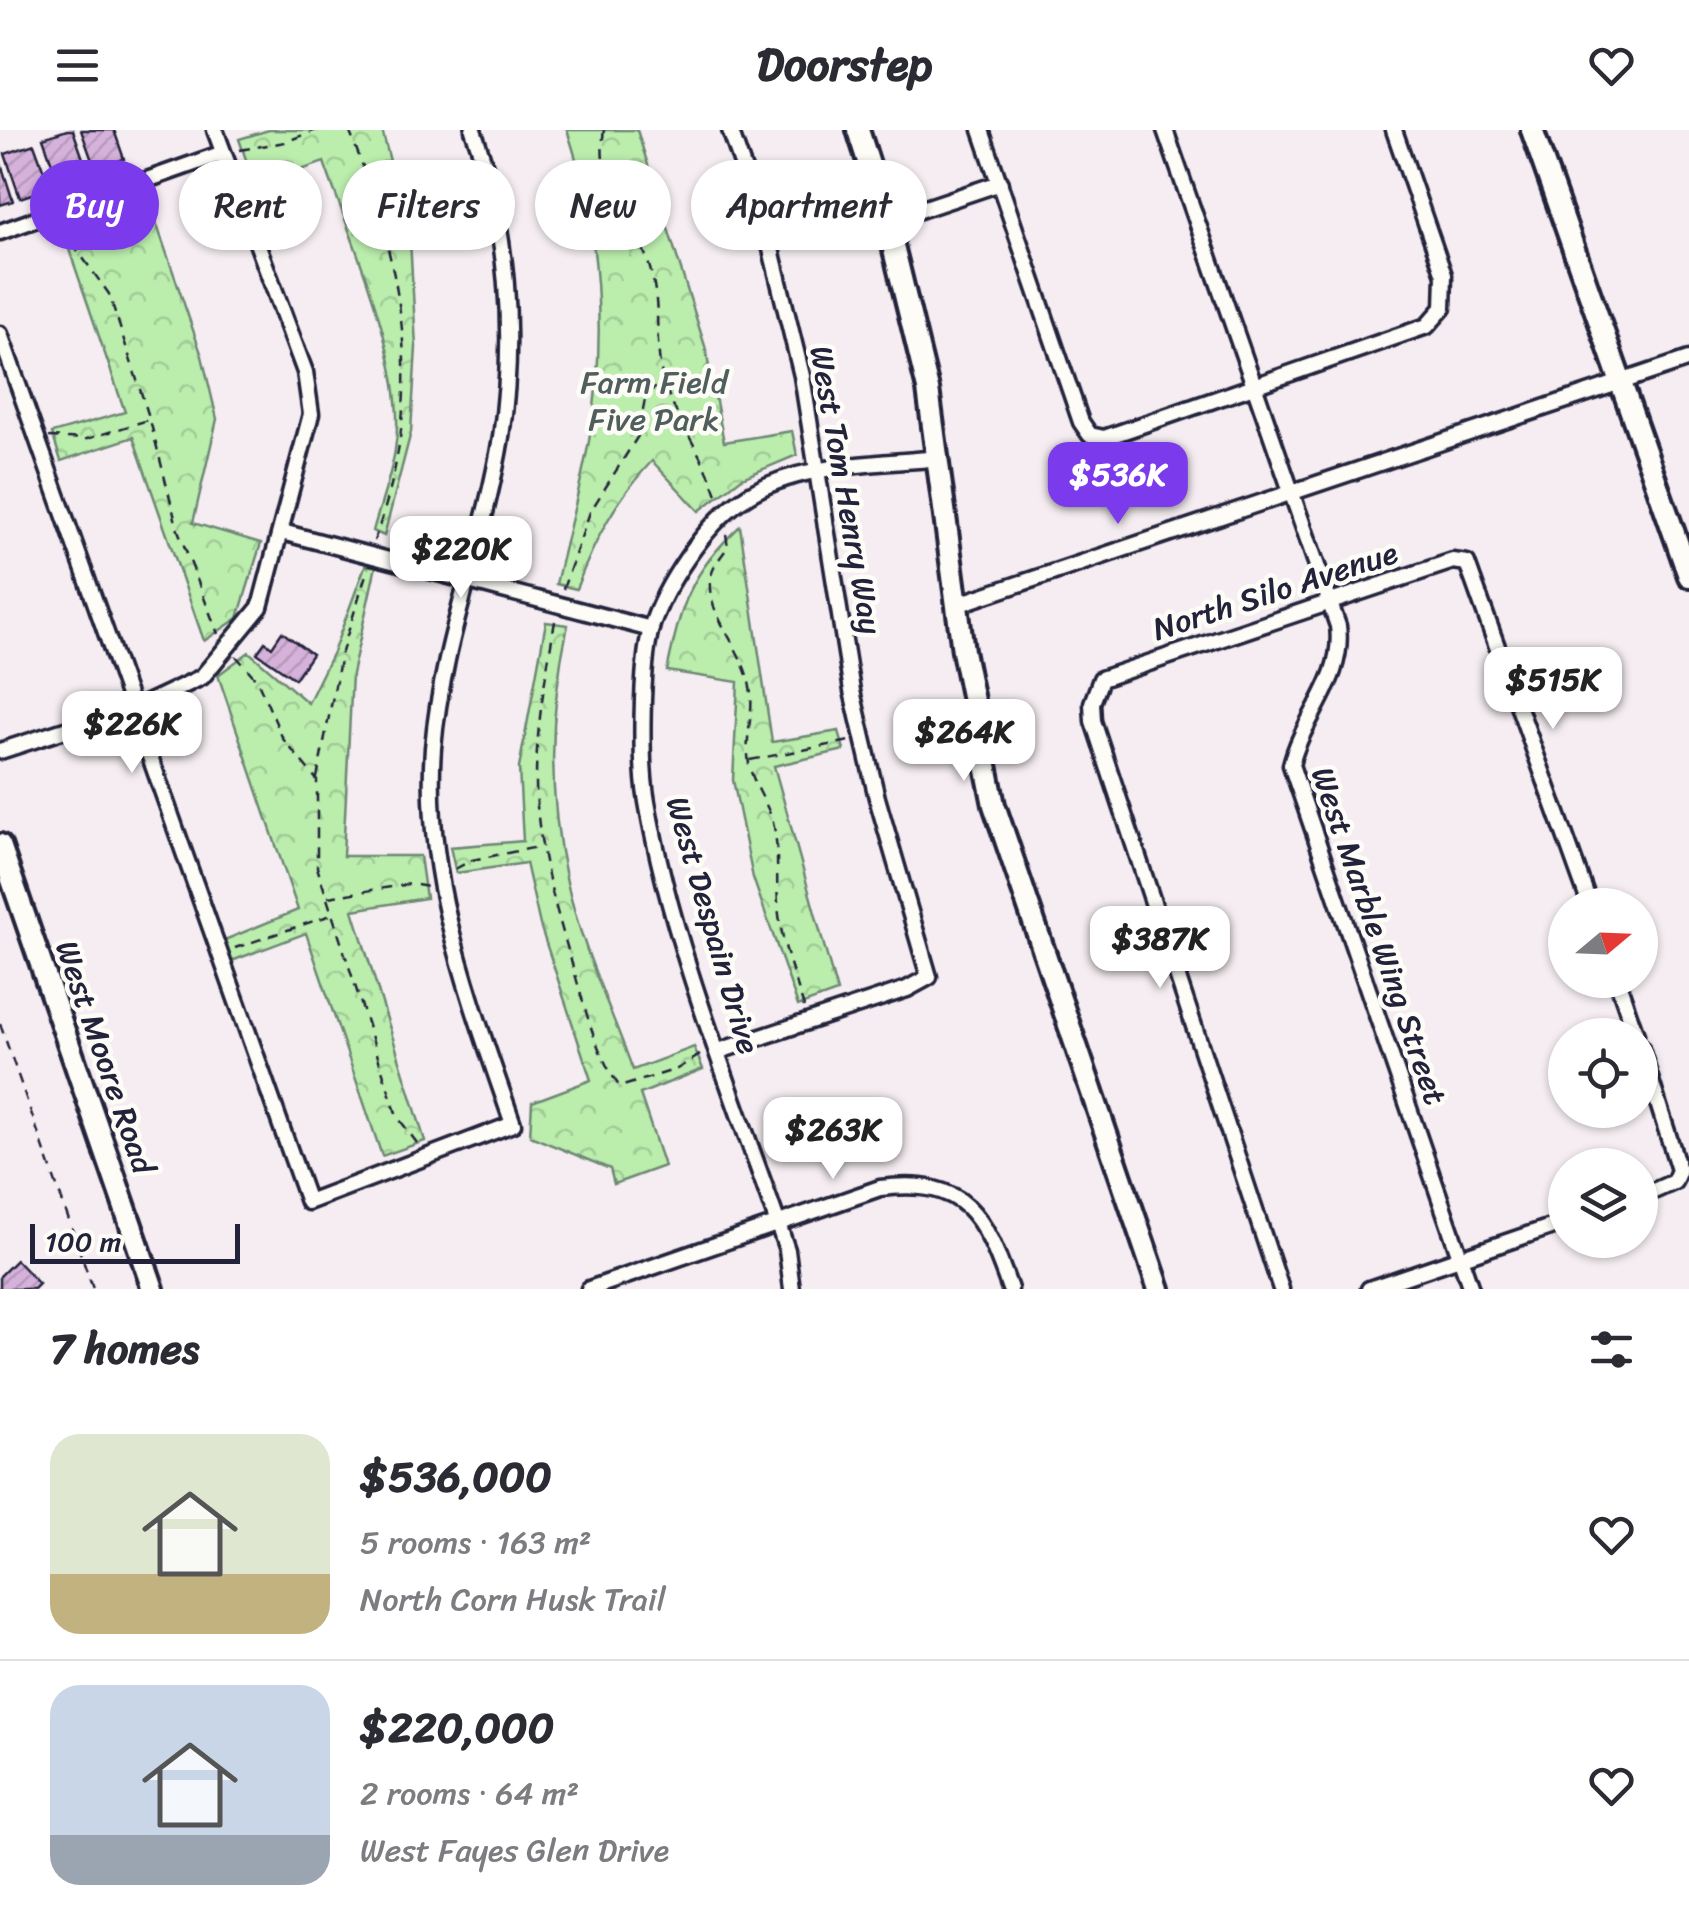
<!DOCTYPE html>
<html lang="en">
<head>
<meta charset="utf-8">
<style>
	body { margin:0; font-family:Sriracha,sans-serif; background:#f2f2f3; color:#2b2b33; height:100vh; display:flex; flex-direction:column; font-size:38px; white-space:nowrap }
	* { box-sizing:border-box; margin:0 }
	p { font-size:32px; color:#7c7c81 }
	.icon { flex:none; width:55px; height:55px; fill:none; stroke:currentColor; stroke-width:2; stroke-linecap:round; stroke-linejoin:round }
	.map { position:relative; height:1159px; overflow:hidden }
	.sheet { display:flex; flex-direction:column; background:#fff; flex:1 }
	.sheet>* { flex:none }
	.hud { position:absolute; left:30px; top:30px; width:1000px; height:90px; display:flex; gap:20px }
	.needle { width:65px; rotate:71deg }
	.controls { position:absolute; left:1548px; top:758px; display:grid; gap:20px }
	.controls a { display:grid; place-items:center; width:110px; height:110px; border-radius:50%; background:#fff; box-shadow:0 2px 8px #0004; font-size:50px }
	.scale { position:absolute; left:30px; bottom:25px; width:210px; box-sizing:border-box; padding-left:10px; border:5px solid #22223b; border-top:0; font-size:28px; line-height:35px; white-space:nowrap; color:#22223b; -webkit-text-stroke:8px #fdfcf7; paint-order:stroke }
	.price { position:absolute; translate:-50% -85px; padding:0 22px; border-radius:20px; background:#fff; color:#222; font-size:32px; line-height:65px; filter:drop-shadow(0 2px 5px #0008) }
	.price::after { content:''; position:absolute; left:50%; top:60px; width:30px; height:22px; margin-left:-15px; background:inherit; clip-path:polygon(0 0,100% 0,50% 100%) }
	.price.active { background:#7c3aed; color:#fff }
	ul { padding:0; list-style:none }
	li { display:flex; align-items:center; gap:30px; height:250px; padding:0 50px }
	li+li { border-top:2px solid #e1e1e2 }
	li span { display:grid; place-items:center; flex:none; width:280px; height:200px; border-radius:30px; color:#555 }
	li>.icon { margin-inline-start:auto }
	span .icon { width:120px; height:120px; fill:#fffc; stroke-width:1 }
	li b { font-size:42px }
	h2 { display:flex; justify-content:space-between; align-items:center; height:120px; padding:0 50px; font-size:42px }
	.tag { padding:0 35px; border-radius:45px; background:#fff; box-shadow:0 2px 8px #0004; font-size:35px; line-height:90px }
	.tag.active { background:#7c3aed; color:#fff }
	header { display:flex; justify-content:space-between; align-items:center; height:130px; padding:0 50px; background:#fff; font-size:45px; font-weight:800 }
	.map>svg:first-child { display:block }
</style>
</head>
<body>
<header><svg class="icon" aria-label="menu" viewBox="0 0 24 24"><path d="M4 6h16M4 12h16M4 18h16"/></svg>Doorstep<svg class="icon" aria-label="heart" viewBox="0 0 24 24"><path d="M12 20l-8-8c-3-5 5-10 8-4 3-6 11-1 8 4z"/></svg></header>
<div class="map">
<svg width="1689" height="1159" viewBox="0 0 1689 1159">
	<defs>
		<pattern id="park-crowns" width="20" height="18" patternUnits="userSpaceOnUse" patternTransform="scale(2.5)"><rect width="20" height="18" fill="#bbedad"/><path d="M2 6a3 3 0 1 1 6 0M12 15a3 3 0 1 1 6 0" fill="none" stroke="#a0cb96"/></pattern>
		<pattern id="building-hatch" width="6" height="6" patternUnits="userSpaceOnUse" patternTransform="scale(2.5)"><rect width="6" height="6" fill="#d6b2db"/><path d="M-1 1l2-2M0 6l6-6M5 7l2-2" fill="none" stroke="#b799bd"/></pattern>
	</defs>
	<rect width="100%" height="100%" fill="#f5edf1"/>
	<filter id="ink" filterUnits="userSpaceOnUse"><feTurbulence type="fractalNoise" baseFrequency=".01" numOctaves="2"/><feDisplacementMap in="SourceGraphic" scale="20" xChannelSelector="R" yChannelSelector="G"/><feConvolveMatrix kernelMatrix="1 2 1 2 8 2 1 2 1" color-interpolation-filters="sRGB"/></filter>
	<g filter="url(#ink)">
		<!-- park -->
		<g fill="url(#park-crowns)" stroke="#6e8874" stroke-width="2.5">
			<path d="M269,0h113l28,109 6,108 -5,85 -27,104 -11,-5c7,-26 18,-54 22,-81 14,-81 -44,-210 -71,-288l-69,24 -16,-47z"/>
			<path d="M567,0h70l68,216 19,96 68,-11 5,24 -55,23 -43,33 -47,-50c-37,39 -57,79 -76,128l-20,-5c11,-48 24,-95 33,-143 18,-100 11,-214 -22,-311z"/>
			<path d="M148,69l54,157 15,63 -24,104 68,20 -23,75 -34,23 -71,-204 -72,24 -9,-28 73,-21 -63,-183z"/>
			<path d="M740,396l32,216 67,-11 5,19 -70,16 63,226 -39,14 -45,-128 -20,-98 5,-98 -71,-11c14,-66 22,-97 73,-145z"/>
			<path d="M365,436h11l-24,108 -9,182h77l6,42 -73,12 72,231 -43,15 -76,-223 -77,29 -7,-21 76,-31 -80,-235 31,-23 59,51 26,-53z"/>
			<path d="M546,492l22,3c-19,85 -20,172 -1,257 14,64 44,127 66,188l61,-23 9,22 -63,25 24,72 -50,18 -4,-15 -80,-33 2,-34 59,-22 -51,-155 -14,-62 -70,10 -6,-26 73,-6 -4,-73z"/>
		</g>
		<!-- building -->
		<g fill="url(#building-hatch)" stroke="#22223b" stroke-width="2.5">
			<path d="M67,0h6l15,43 -29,10 -16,-45z"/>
			<path d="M81,0h33l10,29 -29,10z"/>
			<path d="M34,14l16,44 -30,10 -15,-44z"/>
			<path d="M0,31l13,40 -13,4z"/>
			<path d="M282,502l30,22 -17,25 -38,-26 8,-11 7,5z"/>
			<path d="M16,1130l23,24 -5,5h-34v-13z"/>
		</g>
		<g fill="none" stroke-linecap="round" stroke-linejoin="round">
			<!-- street casing -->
			<g stroke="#22223b" stroke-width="21">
				<g id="street">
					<path d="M981,0l100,292 9,13 14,3 323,-112 16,-18 1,-33 -50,-145"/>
					<path d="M1165,0l173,496c7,54 -35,89 -47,139l180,524"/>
					<path d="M887,91l113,-38"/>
					<path d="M0,102l223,-79"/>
					<path d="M0,204l308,868 205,-78c-42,-123 -90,-244 -80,-376 9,-107 51,-206 68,-311 15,-102 7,-211 -28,-307"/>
					<path d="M282,402l369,97"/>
					<path d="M956,475l733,-246"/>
					<path d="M0,621l145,-47 57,-27 58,-70 51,-193 -6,-42 -90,-242"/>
					<path d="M1617,850l19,55"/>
					<path d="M1640,916l39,124 -5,12 -34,15"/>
					<path d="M719,921l188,-62 22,-12 -52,-179 -25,-107 -50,-315 -33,-135 -39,-111"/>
					<path d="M589,1159l291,-101c87,-11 104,28 130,101"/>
					<path d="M792,1159l-5,-39c-48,-141 -115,-302 -140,-448 -7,-38 -6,-137 4,-174 13,-42 54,-103 90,-128 54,-38 135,-35 198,-42"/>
					<path d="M1281,1159l-188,-568 -1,-18 9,-24 352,-118 14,2 123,342"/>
					<path d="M1369,1159l196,-67"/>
				</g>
			</g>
			<!-- secondary casing -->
			<g stroke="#22223b" stroke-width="28">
				<g id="secondary">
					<path d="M858,0l29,91 41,168 35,262 31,154 165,484"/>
					<path d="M1532,0l157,446"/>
					<path d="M0,715l153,444"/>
				</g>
			</g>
			<!-- path -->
			<g stroke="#22223b" stroke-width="2.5" stroke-dasharray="10 8" stroke-linecap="butt">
				<path d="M349,0c56,140 78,266 25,411"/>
				<path d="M604,0c-10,66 32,83 47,142 10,35 3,72 12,107 11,39 42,77 55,119"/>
				<path d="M240,20l45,-8 31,-12"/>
				<path d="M62,99l47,65 41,126 28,110 40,104"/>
				<path d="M49,307l38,2 61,-19"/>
				<path d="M726,404l2,13c-10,13 -19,24 -18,41 1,32 37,65 41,106 2,20 -5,41 -3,61 1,27 21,47 26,72 5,26 2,50 4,76 2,36 15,70 26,104"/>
				<path d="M563,459l27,-77 48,-76 8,-42 18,-12"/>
				<path d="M555,491c-9,53 -19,105 -19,159 0,66 21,132 39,194 11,38 22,82 45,113l57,-18 26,-16"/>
				<path d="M236,526l21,24 26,59 34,41v87l80,249 20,27"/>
				<path d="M750,630l100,-19"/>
				<path d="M317,648l24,-123 27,-87"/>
				<path d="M455,739l17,-9 71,-14"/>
				<path d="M328,767l82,-13 19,3"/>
				<path d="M235,818l96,-33"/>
				<path d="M0,894l93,265"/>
			</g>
			<!-- street -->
			<use href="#street" stroke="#fdfcf7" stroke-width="14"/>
			<!-- secondary -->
			<use href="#secondary" stroke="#fdfcf7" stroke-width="20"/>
		</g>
	</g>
	<g text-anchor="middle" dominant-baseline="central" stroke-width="9" stroke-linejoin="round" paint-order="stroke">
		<!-- park labels -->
		<g font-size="32" fill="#505f5d" stroke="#fdfcf7">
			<text x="654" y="252">Farm Field<tspan x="654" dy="37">Five Park</tspan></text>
		</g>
		<!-- street labels -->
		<g font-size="32" fill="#22223b" stroke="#fdfcf7">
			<text transform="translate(846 360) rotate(80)">West Tom Henry Way</text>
			<text transform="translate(1275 461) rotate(-18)">North Silo Avenue</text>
			<text transform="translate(713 795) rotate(74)">West Despain Drive</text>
			<text transform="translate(1379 806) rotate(71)">West Marble Wing Street</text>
			<text transform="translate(105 927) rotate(71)">West Moore Road</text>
		</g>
	</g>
</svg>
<div class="controls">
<a><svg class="needle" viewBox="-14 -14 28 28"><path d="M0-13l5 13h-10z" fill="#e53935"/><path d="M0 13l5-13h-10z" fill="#7c7c81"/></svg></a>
<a><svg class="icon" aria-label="locate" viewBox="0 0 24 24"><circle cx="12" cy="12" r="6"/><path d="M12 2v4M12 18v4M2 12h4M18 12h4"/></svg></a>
<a><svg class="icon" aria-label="layers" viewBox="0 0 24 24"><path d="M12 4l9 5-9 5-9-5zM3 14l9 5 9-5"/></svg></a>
</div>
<div class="scale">100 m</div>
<b class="price active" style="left:1118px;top:397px">$536K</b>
<b class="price" style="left:461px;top:471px">$220K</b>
<b class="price" style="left:1553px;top:602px">$515K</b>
<b class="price" style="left:132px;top:646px">$226K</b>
<b class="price" style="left:964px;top:654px">$264K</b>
<b class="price" style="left:1160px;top:861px">$387K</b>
<b class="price" style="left:833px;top:1052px">$263K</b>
<div class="hud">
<a class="tag active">Buy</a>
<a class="tag">Rent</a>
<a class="tag">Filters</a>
<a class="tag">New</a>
<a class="tag">Apartment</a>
</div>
</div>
<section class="sheet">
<h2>7 homes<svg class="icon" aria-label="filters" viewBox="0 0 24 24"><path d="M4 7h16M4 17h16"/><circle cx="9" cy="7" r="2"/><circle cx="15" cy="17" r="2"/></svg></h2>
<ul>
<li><span style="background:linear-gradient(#dfe7d0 70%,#c2b280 0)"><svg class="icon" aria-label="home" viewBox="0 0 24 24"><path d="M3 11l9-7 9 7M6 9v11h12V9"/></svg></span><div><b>$536,000</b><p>5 rooms · 163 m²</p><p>North Corn Husk Trail</p></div><svg class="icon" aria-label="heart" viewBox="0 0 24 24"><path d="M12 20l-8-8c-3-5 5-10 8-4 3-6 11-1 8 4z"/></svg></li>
<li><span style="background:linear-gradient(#c9d6e8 75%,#9aa5b1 0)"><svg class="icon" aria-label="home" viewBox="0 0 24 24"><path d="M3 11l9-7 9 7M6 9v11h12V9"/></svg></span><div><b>$220,000</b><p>2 rooms · 64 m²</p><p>West Fayes Glen Drive</p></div><svg class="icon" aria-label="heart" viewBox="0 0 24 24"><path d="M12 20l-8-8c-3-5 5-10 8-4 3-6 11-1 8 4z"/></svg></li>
</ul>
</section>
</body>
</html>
